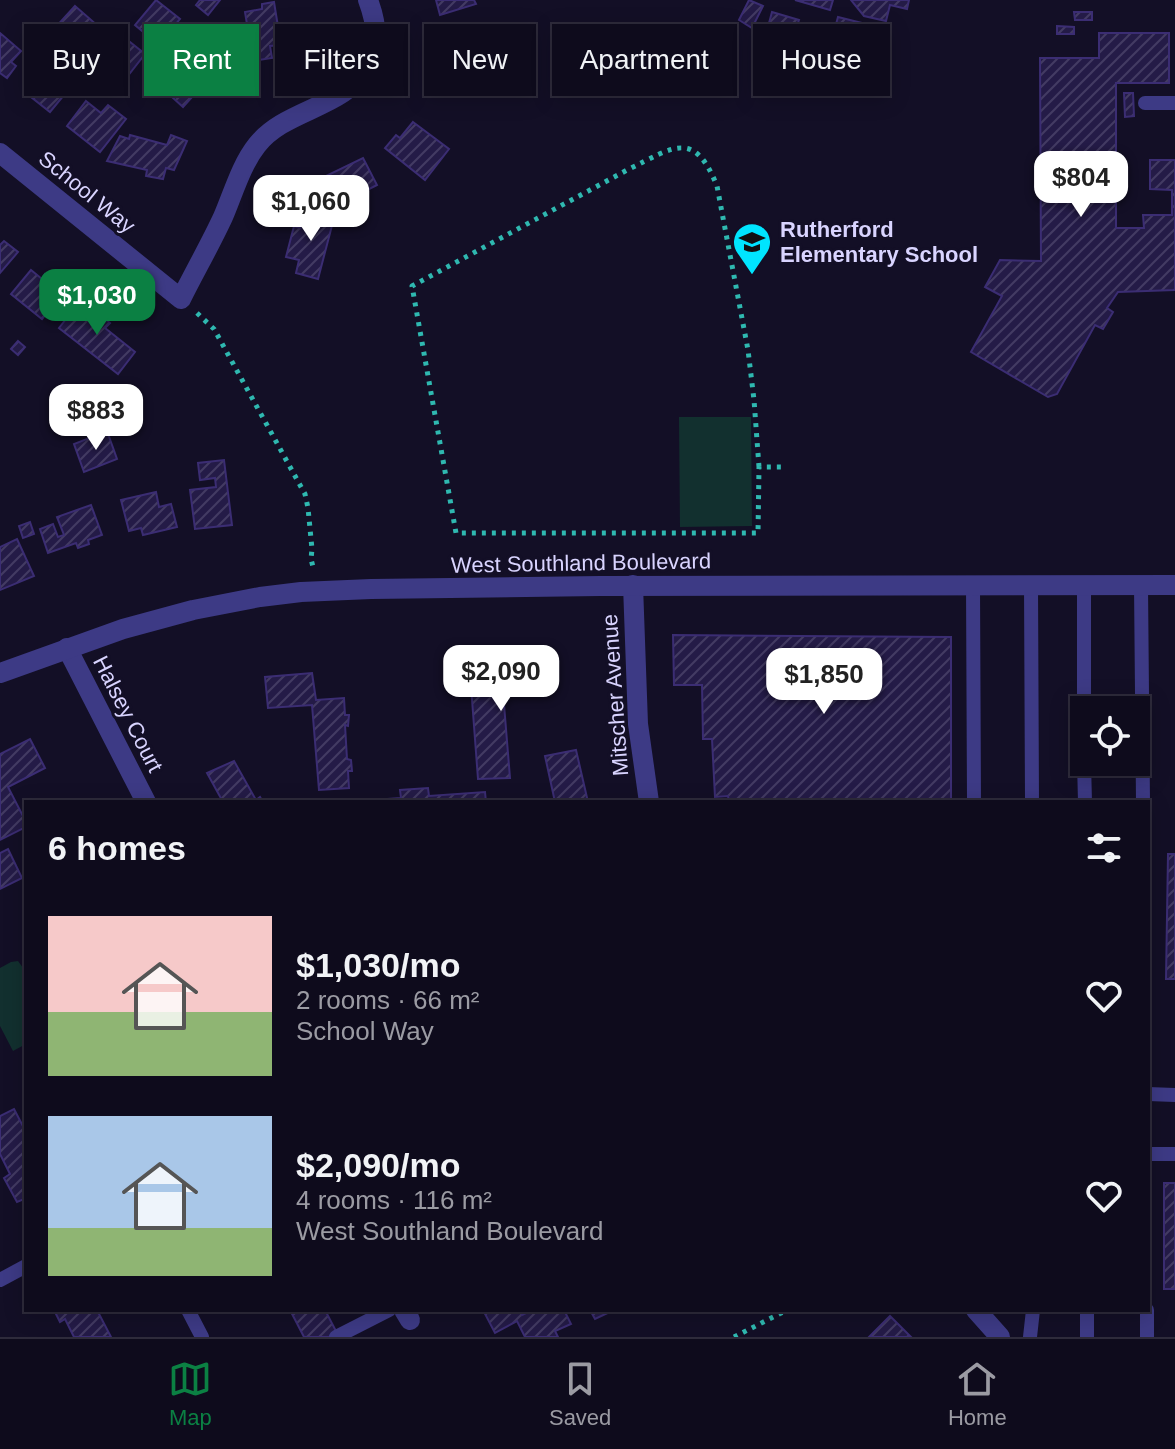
<!DOCTYPE html>
<html lang="en">
<head>
<meta charset="utf-8">
<style>
	body { margin:0; font-family:Arial,sans-serif; background:#171425; color:#f1f3f6; height:100vh; display:flex; flex-direction:column; font-size:30px; white-space:nowrap }
	* { box-sizing:border-box; margin:0 }
	p { font-size:26px; color:#9b9ba3 }
	.icon { flex:none; width:44px; height:44px; fill:none; stroke:currentColor; stroke-width:2; stroke-linecap:round; stroke-linejoin:round }
	.map { position:relative; flex:1; overflow:hidden }
	.sheet { position:absolute; left:24px; top:800px; width:1126px; height:512px; display:flex; flex-direction:column; background:#0e0b1c; border-radius:0px; box-shadow:0 4px 20px #0003,0 0 0 2px #2e2b3b }
	.sheet>* { flex:none }
	.guide { position:absolute; left:24px; top:24px; width:1128px; height:72px; display:flex; gap:16px }
	.fabs { position:absolute; left:1070px; top:696px; display:grid; gap:16px }
	.fabs a { display:grid; place-items:center; width:80px; height:80px; border-radius:0px; background:#0e0b1c; box-shadow:0 4px 20px #0003,0 0 0 2px #2e2b3b; font-size:40px }
	.price { position:absolute; translate:-50% -68px; padding:0 18px; border-radius:16px; background:#fff; color:#222; font-size:26px; line-height:52px; filter:drop-shadow(0 2px 4px #0008) }
	.price::after { content:''; position:absolute; left:50%; top:48px; width:24px; height:18px; margin-left:-12px; background:inherit; clip-path:polygon(0 0,100% 0,50% 100%) }
	.price.active { background:#0b8043; color:#fff }
	ul { padding:0; list-style:none }
	li { display:flex; align-items:center; gap:24px; height:200px; padding:0 24px }
	li span { display:grid; place-items:center; flex:none; width:224px; height:160px; border-radius:0px; color:#555 }
	li>.icon { margin-inline-start:auto }
	span .icon { width:96px; height:96px; fill:#fffc; stroke-width:1 }
	li b { font-size:34px }
	h2 { display:flex; justify-content:space-between; align-items:center; height:96px; padding:0 24px; font-size:34px }
	.tag { padding:0 28px; border-radius:0px; background:#0e0b1c; box-shadow:0 4px 20px #0003,0 0 0 2px #2e2b3b; font-size:28px; line-height:72px }
	.tag.active { background:#0b8043; color:#fff }
	.dock { display:flex; justify-content:space-around; align-items:center; height:112px; border-top:2px solid #2e2b3b; background:#0e0b1c; font-size:22px; color:#9b9ba3 }
	.dock a { display:grid; justify-items:center; gap:4px }
	.dock .active { color:#0b8043 }
	.map>svg:first-child { display:block }
</style>
</head>
<body>
<div class="map">
<svg width="1175" height="1337" viewBox="0 0 1175 1337">
	<defs>
		<pattern id="building-hatch" width="6" height="6" patternUnits="userSpaceOnUse" patternTransform="scale(2)"><rect width="6" height="6" fill="#241b47"/><path d="M-1 1l2-2M0 6l6-6M5 7l2-2" fill="none" stroke="#433b63"/></pattern>
	</defs>
	<rect width="100%" height="100%" fill="#130f26"/>
	<!-- green -->
	<g fill="#12302f">
		<path d="M679,417h72l1,109 -72,1z"/>
		<path d="M18,961l8,11v72l-13,7 -13,-25v-58l11,-6z"/>
	</g>
	<!-- building -->
	<g fill="url(#building-hatch)" stroke="#3b2d73" stroke-width="2">
		<path d="M156,0l24,19 -21,26 -24,-20z"/>
		<path d="M200,0h20l-12,15 -12,-10z"/>
		<path d="M436,0h38l2,4 -36,11z"/>
		<path d="M749,0l14,6 -11,22 -13,-8z"/>
		<path d="M795,0h38l-3,10z"/>
		<path d="M851,0h58l-2,9 -17,-4 -4,16 -22,-5z"/>
		<path d="M274,2l7,43 -11,1 2,12 -19,3 -8,-49 17,-3v-5z"/>
		<path d="M75,6l23,20 -20,22 -23,-20z"/>
		<path d="M772,12l27,8 -7,22 -26,-8z"/>
		<path d="M1074,12h18v8h-17z"/>
		<path d="M838,17l28,7 -8,29 -28,-7z"/>
		<path d="M1057,26l17,1v7h-17z"/>
		<path d="M0,33l21,18 -10,11 5,4 -9,12 -7,-5z"/>
		<path d="M1099,33h70v50h-53v145h28l-1,-13h29v-25l-22,-1v-29h25v130l-57,2 -11,16 6,4 -10,17 -8,-4 -38,69 -9,3 -77,-45 31,-56 -17,-9 15,-27 41,1 -1,-203h59z"/>
		<path d="M125,38l20,16 -22,28 -20,-16z"/>
		<path d="M440,43l30,7 -8,37 -30,-7z"/>
		<path d="M219,55l2,16 -23,3 -2,-16z"/>
		<path d="M43,58l31,25 -24,29 -19,-15 4,-5 -11,-10z"/>
		<path d="M182,88l10,9 -9,10 -10,-9z"/>
		<path d="M1124,93h9l1,23 -9,1z"/>
		<path d="M86,101l15,12 7,-8 18,14 -26,33 -33,-26z"/>
		<path d="M413,122l36,27 -24,31 -40,-32 11,-13 4,3z"/>
		<path d="M130,135l37,10 4,-10 16,6 -13,29 -8,-2 -3,11 -17,-3 1,-6 -40,-9 13,-25 9,3z"/>
		<path d="M363,158l14,27 -35,18 -6,-12 -4,2 -8,-16z"/>
		<path d="M314,209l21,5 -17,65 -22,-6 3,-13 -13,-3 8,-31 6,2 2,-8 9,2z"/>
		<path d="M4,241l14,11 -18,21v-28z"/>
		<path d="M31,270l11,9 3,-5 20,16 -23,29 -31,-25z"/>
		<path d="M81,300l29,23 -5,5 30,24 -17,22 -59,-46z"/>
		<path d="M18,341l7,6 -7,8 -7,-6z"/>
		<path d="M107,431l10,28 -33,13 -10,-28z"/>
		<path d="M224,460l8,65 -37,4 -5,-39 26,-3 -1,-9 -15,2 -2,-17z"/>
		<path d="M156,492l3,15 12,-3 6,23 -34,8 -2,-7 -12,3 -8,-31z"/>
		<path d="M91,505l11,30 -14,5 1,4 -11,4 -2,-5 -28,10 -8,-24 13,-5 5,13 6,-2 -7,-18z"/>
		<path d="M30,522l4,12 -11,4 -4,-12z"/>
		<path d="M17,539l17,37 -34,14v-43z"/>
		<path d="M673,635l278,2v165h-222l-1,-6 -13,1 -3,-58h-9l-1,-54h-28z"/>
		<path d="M546,657l2,31 -45,4 7,86 -32,1 -7,-93 30,-2 -1,-24z"/>
		<path d="M312,673l4,27 28,-2 1,17h4l-1,11 -3,-1 2,34 4,1 1,11h-4l1,17 -30,2 -7,-85 -44,3 -3,-31z"/>
		<path d="M30,739l15,29 -37,19 18,35v5l-26,13v-86z"/>
		<path d="M576,750l12,52h-33l-10,-46z"/>
		<path d="M234,761l22,39 4,-3 3,5h-40l-16,-29z"/>
		<path d="M428,788l1,8 56,-4 1,10h-141l56,-4 -1,-8z"/>
		<path d="M8,849l14,29 -22,11v-36z"/>
		<path d="M1168,854h7v125h-9z"/>
		<path d="M14,1109l12,23v72l-2,-5 -7,3 -13,-24 6,-4 -10,-20v-38z"/>
		<rect x="1164" y="1183" width="11" height="106"/>
		<path d="M54,1310h43l14,27h-37l-9,-18 -5,3z"/>
		<path d="M290,1310h35l12,23 -8,4h-25z"/>
		<path d="M483,1310h37l2,5 10,-5h32l7,14 -16,7 3,6h-33l-8,-16 -22,12z"/>
		<path d="M590,1310h24l-19,9z"/>
		<path d="M890,1316l21,21h-42z"/>
	</g>
	<g fill="none" stroke-linecap="round" stroke-linejoin="round">
		<!-- path -->
		<g stroke="#2fb8b0" stroke-width="5" stroke-dasharray="4 6" stroke-linecap="butt">
			<path d="M197,313l17,16 91,165 3,14 4,41 -1,10 3,12"/>
			<path d="M759,467l-5,-67 -6,-50 -31,-164c-23,-57 -43,-39 -88,-17l-217,117 44,247h302l1,-66h27"/>
			<path d="M734,1337l53,-27"/>
		</g>
		<!-- lane -->
		<g stroke="#3d3a85" stroke-width="14">
			<path d="M1145,103h30"/>
			<path d="M973,585l1,217"/>
			<path d="M1031,585l1,217"/>
			<path d="M1084,585v125"/>
			<path d="M1141,585l2,217"/>
			<path d="M1084,762l1,40"/>
			<path d="M1148,1094l27,1"/>
			<path d="M1148,1154h27"/>
			<path d="M0,1280l26,-14"/>
			<path d="M188,1310l14,27"/>
			<path d="M1087,1310v27"/>
			<path d="M1147,1310v27"/>
			<path d="M336,1337l53,-27"/>
			<path d="M1030,1337l3,-27"/>
		</g>
		<!-- street -->
		<g stroke="#3d3a85" stroke-width="20">
			<path d="M0,153l181,146c14,-28 29,-54 42,-82 10,-23 18,-52 34,-72 29,-37 88,-36 112,-80 11,-21 7,-44 -1,-65"/>
			<path d="M633,585l5,139 11,78"/>
			<path d="M67,648l79,154"/>
			<path d="M0,673l123,-44 70,-19 67,-13 41,-5 70,-3 229,-3 575,-1"/>
			<path d="M404,1310l6,10"/>
			<path d="M976,1310l24,27"/>
		</g>
	</g>
	<!-- icons -->
	<defs>
		<g id="school-pin" transform="scale(2)"><path d="M0 17L-7.5 6A9.5 9.5 0 1 1 7.5 6Z" fill="#00e5ff" stroke="#130f26"/><path d="M0-5L7-2L0 1L-7-2ZM-4 1L0 2.5L4 1V4Q0 6-4 4Z" fill="#111"/></g>
	</defs>
	<g fill-rule="evenodd">
		<use href="#school-pin" x="752" y="242"/>
	</g>
	<g text-anchor="middle" dominant-baseline="central" stroke-width="6" stroke-linejoin="round" paint-order="stroke">
		<!-- street labels -->
		<g font-size="22" fill="#d9d4ff" stroke="#130f26">
			<text transform="translate(87 192) rotate(39)">School Way</text>
			<text transform="translate(581 563) rotate(-1)">West Southland Boulevard</text>
			<text transform="translate(615 695) rotate(-94)">Mitscher Avenue</text>
			<text transform="translate(128 714) rotate(63)">Halsey Court</text>
		</g>
		<!-- poi labels -->
		<g font-size="22" font-weight="bold" fill="#d9d4ff" stroke="#130f26" text-anchor="start">
			<text x="780" y="229">Rutherford<tspan x="780" dy="25">Elementary School</tspan></text>
		</g>
	</g>
</svg>
<div class="fabs">
<a><svg class="icon" aria-label="locate" viewBox="0 0 24 24"><circle cx="12" cy="12" r="6"/><path d="M12 2v4M12 18v4M2 12h4M18 12h4"/></svg></a>
</div>
<b class="price" style="left:1081px;top:219px">$804</b>
<b class="price" style="left:311px;top:243px">$1,060</b>
<b class="price active" style="left:97px;top:337px">$1,030</b>
<b class="price" style="left:96px;top:452px">$883</b>
<b class="price" style="left:501px;top:713px">$2,090</b>
<b class="price" style="left:824px;top:716px">$1,850</b>
<div class="guide">
<a class="tag">Buy</a>
<a class="tag active">Rent</a>
<a class="tag">Filters</a>
<a class="tag">New</a>
<a class="tag">Apartment</a>
<a class="tag">House</a>
</div>
<section class="sheet">
<h2>6 homes<svg class="icon" aria-label="filters" viewBox="0 0 24 24"><path d="M4 7h16M4 17h16"/><circle cx="9" cy="7" r="2"/><circle cx="15" cy="17" r="2"/></svg></h2>
<ul>
<li><span style="background:linear-gradient(#f6c9c9 60%,#8fb573 0)"><svg class="icon" aria-label="home" viewBox="0 0 24 24"><path d="M3 11l9-7 9 7M6 9v11h12V9"/></svg></span><div><b>$1,030/mo</b><p>2 rooms · 66 m²</p><p>School Way</p></div><svg class="icon" aria-label="heart" viewBox="0 0 24 24"><path d="M12 20l-8-8c-3-5 5-10 8-4 3-6 11-1 8 4z"/></svg></li>
<li><span style="background:linear-gradient(#a9c7e8 70%,#8fb573 0)"><svg class="icon" aria-label="home" viewBox="0 0 24 24"><path d="M3 11l9-7 9 7M6 9v11h12V9"/></svg></span><div><b>$2,090/mo</b><p>4 rooms · 116 m²</p><p>West Southland Boulevard</p></div><svg class="icon" aria-label="heart" viewBox="0 0 24 24"><path d="M12 20l-8-8c-3-5 5-10 8-4 3-6 11-1 8 4z"/></svg></li>
</ul>
</section>
</div>
<nav class="dock">
<a class="active"><svg class="icon" aria-label="map" viewBox="0 0 24 24"><path d="M3 6l6-2 6 2 6-2v14l-6 2-6-2-6 2zM9 4v14M15 6v14"/></svg>Map</a>
<a><svg class="icon" aria-label="saved" viewBox="0 0 24 24"><path d="M7 4h10v16l-5-4-5 4z"/></svg>Saved</a>
<a><svg class="icon" aria-label="home" viewBox="0 0 24 24"><path d="M3 11l9-7 9 7M6 9v11h12V9"/></svg>Home</a>
</nav>
</body>
</html>
